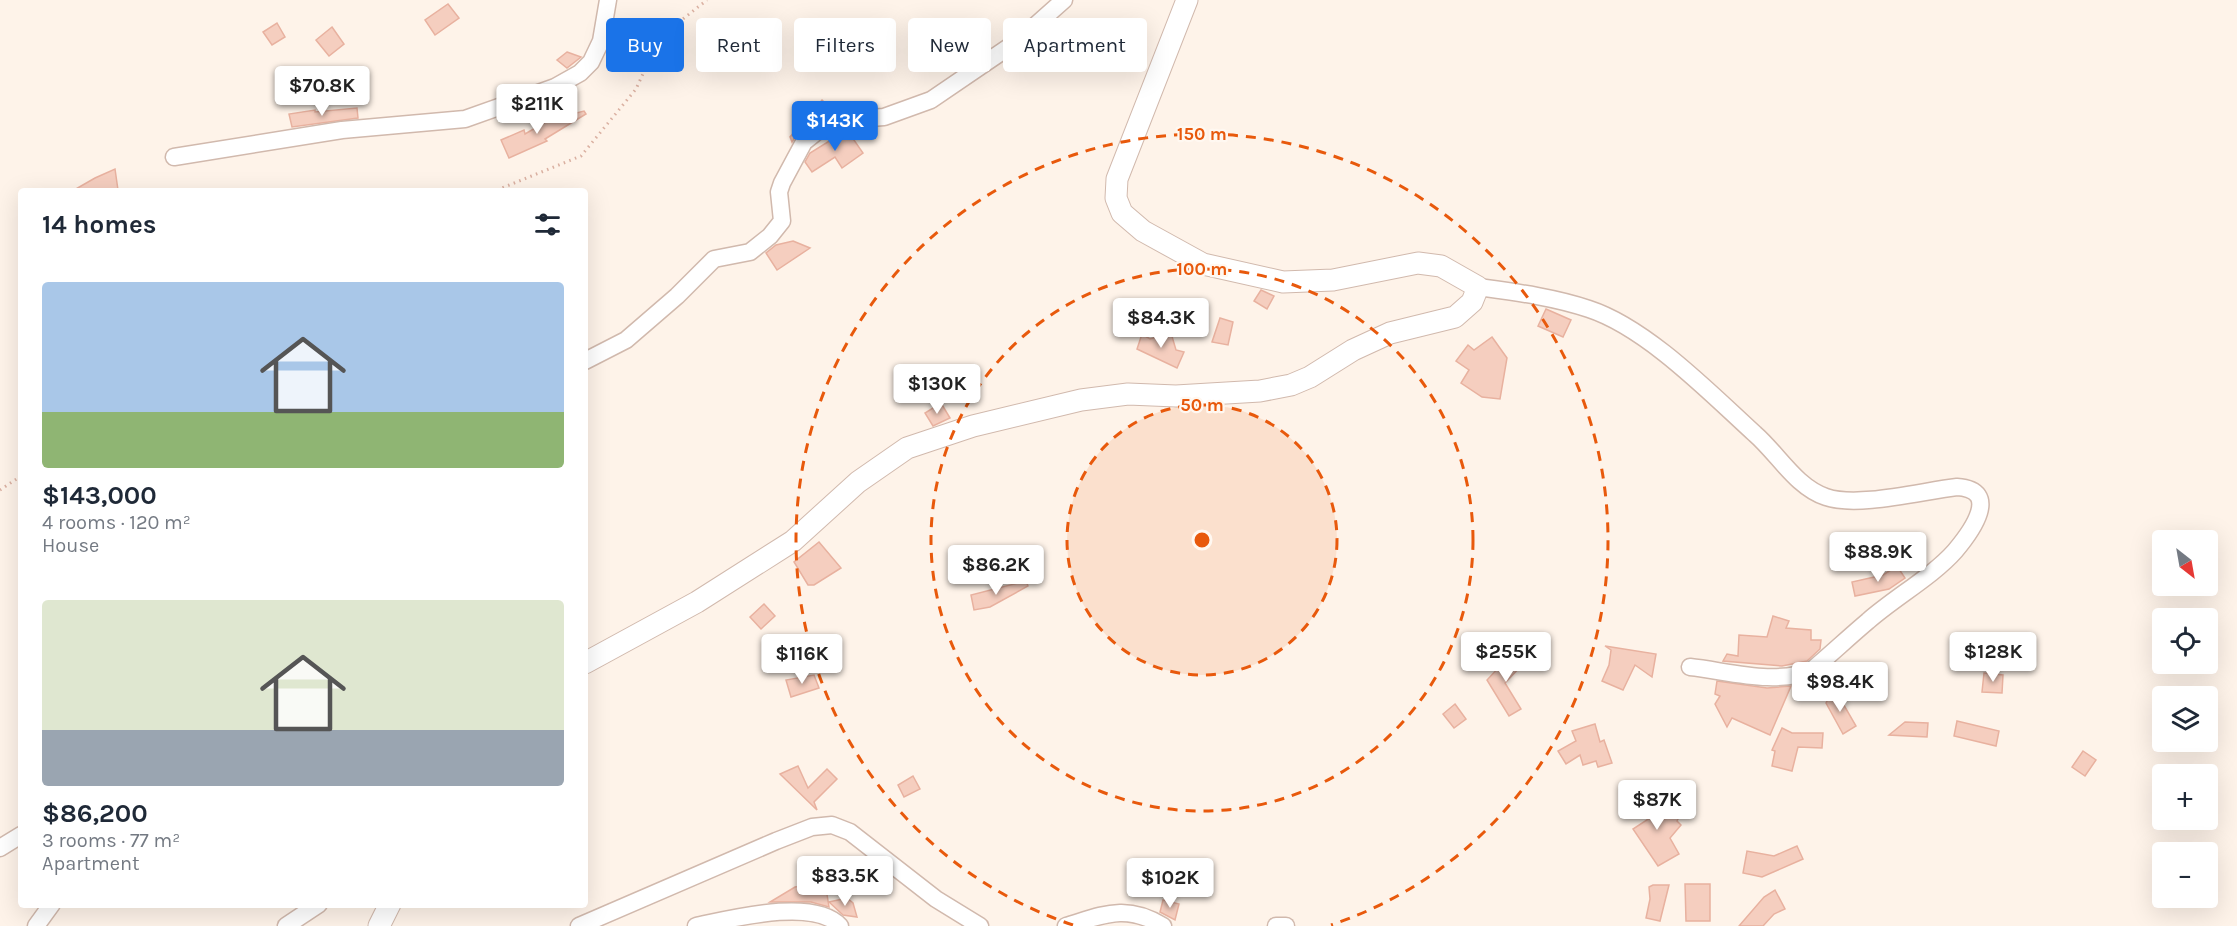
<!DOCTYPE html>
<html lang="en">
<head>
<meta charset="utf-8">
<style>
	body { margin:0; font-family:Karla,sans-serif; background:#f6f6f7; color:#1f2937; height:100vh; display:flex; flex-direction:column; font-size:22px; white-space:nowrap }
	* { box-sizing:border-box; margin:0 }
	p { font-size:20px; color:#747a83 }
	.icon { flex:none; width:33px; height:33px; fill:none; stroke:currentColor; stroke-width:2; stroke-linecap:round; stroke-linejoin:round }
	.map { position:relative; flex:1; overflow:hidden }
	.side { position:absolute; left:18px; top:188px; width:570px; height:720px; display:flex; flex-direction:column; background:#fff; border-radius:6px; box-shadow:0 6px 24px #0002 }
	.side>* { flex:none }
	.banner { position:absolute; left:606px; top:18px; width:570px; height:54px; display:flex; gap:12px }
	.needle { width:39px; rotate:149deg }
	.controls { position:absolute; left:2152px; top:530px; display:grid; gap:12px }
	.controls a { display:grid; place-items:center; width:66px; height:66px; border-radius:6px; background:#fff; box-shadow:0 6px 24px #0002; font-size:30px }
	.price { position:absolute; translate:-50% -51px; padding:0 14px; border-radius:6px; background:#fff; color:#222; font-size:20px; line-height:39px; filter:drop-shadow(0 2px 3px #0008) }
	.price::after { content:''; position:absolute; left:50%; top:36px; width:18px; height:14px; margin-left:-9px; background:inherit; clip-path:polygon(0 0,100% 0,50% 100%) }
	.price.active { background:#1a73e8; color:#fff }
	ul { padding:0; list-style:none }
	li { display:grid; align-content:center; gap:12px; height:318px; padding:0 24px }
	li span { display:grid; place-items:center; height:186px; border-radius:6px; color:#555 }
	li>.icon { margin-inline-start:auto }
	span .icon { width:108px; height:108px; fill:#fffc; stroke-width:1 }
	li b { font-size:26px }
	h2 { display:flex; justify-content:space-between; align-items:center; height:72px; padding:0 24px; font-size:26px }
	.pill { padding:0 21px; border-radius:6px; background:#fff; box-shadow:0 6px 24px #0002; font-size:21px; line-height:54px }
	.pill.active { background:#1a73e8; color:#fff }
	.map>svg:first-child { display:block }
</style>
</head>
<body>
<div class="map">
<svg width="2237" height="926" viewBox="0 0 2237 926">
	<rect width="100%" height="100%" fill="#fef3e9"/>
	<!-- building -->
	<g fill="#f5cebf" stroke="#e8b19f" stroke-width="1.5">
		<path d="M448,4l11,14 -24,17 -10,-15z"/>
		<path d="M277,23l8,14 -13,8 -9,-13z"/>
		<path d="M332,27l12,17 -15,12 -13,-16z"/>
		<path d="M567,52l14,5 -14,11 -10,-8z"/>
		<path d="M822,100l3,3 -7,16 -21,15 -5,8 -2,-5z"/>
		<path d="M357,108l1,10 -66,9 -3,-13 26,-4v2z"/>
		<path d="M584,111l2,3 -41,25 2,2 -38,17 -8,-18 23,-10 1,4 24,-14z"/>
		<path d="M847,130l16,23 -21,15 -7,-11 -23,15 -7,-10 5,-9z"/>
		<path d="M115,169l3,21h-44l21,-12z"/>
		<path d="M793,241l17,7 -33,22 -11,-17 10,-8z"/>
		<path d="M1261,290l13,6 -7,13 -13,-8z"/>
		<path d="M1546,309l25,11 -8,17 -25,-11z"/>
		<path d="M1220,318l13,4 -5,23 -16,-3z"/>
		<path d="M1171,333l5,17 8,2 -7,16 -40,-19 5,-15 8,5z"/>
		<path d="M1492,337l15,21 -7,41 -18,-2 -21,-14 8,-13 -13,-9 12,-16 6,5z"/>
		<path d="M941,403l9,15 -17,8 -8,-13z"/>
		<path d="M819,542l22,26 -27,17h-6l-14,-23z"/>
		<path d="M1897,566l8,12 -16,11 -34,7 -3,-14 31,-7z"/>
		<path d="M1026,581l2,5 -38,21 -16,3 -3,-15z"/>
		<path d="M764,604l11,12 -14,13 -11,-12z"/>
		<path d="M1773,616l16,5 -3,7 25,2v10h10l-1,9 -13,12 -25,5 -59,-5 4,-7 11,2 1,-21 28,2z"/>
		<path d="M1605,646l51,8 -4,23 -17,-12 -12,25 -21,-9 7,-16 2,-15z"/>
		<path d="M1514,651l11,11 -20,21 16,26 -12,7 -22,-36z"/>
		<path d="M1847,665l21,12 -8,13 -20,-12z"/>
		<path d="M1984,673l19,2 -1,18 -20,-1z"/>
		<path d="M814,675l5,13 -28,9 -5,-17z"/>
		<path d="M1717,681l50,7 24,-2 -21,49 -38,-17 -5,9 -12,-23 5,-8 -5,-2z"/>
		<path d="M1834,688l22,38 -13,8 -17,-31z"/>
		<path d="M1455,704l11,15 -12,9 -11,-14z"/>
		<path d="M1957,721l42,10 -3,15 -42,-10z"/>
		<path d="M1905,722l23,1 -1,14 -38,-2z"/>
		<path d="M1595,724l5,18 4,-2 8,23 -14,4 -2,-6 -13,4 -3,-10 -14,9 -8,-13 18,-10 -4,-10z"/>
		<path d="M1782,728l10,5h31l-1,15 -24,-1 -6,24 -20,-5 3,-15 -3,-1z"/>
		<path d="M2083,751l13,9 -11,16 -13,-9z"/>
		<path d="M798,766l10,22 19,-19 10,10 -23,23 3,8 -37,-36z"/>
		<path d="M913,776l7,13 -16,8 -6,-12z"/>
		<path d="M1645,796l34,21 -2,4 4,4 -11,13 9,16 -21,12 -25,-37 17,-11 -16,-6z"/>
		<path d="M1797,846l6,13 -41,18 -19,-4 4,-22 27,5z"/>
		<path d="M825,882l4,25 -18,-5h-41l25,-15z"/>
		<path d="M1685,884h25v37h-24z"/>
		<path d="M1653,885h16l-9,36 -14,-3 4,-19 -1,-12z"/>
		<path d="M1775,890l10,19 -11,5 -11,12h-24l25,-29z"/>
		<path d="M847,898l6,5 4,14 -14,-2 -14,-13z"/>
		<path d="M1163,900l16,4 -4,16 -15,-8z"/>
	</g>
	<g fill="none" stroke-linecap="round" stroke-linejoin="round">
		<!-- minor casing -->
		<g stroke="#d1b9ad" stroke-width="19">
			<g id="minor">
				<path d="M174,157l168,-27 123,-11 90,-32 25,-14 11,-11 10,-21 7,-41"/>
				<path d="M1478,287c36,5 76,10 111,22 58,19 121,84 166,125 23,20 41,53 71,63 32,11 96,-6 131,-10 45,3 14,45 -2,64 -22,25 -61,47 -87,70 -19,16 -37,33 -56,49 -36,16 -84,1 -122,-3"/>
				<path d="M585,361l41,-21 51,-44 37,-37 36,-7 20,-16 12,-15 -3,-29 3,-9 22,-41 15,-12 23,-10 42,-3 47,-17 88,-60 45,-40"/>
				<path d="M0,848l21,-13"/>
				<path d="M36,926l16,-22"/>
				<path d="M286,926l33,-22"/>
				<path d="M579,926l197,-85 36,-14 20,-2 18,7 86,67 44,27"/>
				<path d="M696,926c34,-7 118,-29 144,0"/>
				<path d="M1066,926c37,-11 60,-23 97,0"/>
				<path d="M1276,926h10"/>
			</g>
		</g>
		<!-- tertiary casing -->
		<g stroke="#d1b9ad" stroke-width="23">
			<g id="tertiary">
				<path d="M585,663l112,-61 96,-61 65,-59 49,-34 66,-22 108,-26 47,-6 48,2 84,-5 31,-6 19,-8 43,-27 37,-17 65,-16 17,-15 6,-15 -37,-21 -23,-3 -85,17 -50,2 -80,-18 -60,-33 -21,-18 -6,-15 1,-19 70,-179"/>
				<path d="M379,926l11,-22"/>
			</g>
		</g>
		<!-- path -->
		<g stroke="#dab0a1" stroke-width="3" stroke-dasharray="1.5 4.5" stroke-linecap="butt">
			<path d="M497,190l84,-34 55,-67 24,-52 47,-37"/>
			<path d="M0,490l21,-14"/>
		</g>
		<!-- minor -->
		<use href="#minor" stroke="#fff" stroke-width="16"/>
		<!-- tertiary -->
		<use href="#tertiary" stroke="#fff" stroke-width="21"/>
	</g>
	<!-- distance rings -->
	<circle cx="1202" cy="540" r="135" fill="#e8590c" fill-opacity=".12"/>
	<g fill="none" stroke="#e8590c" stroke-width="3" stroke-dasharray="10 8">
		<circle cx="1202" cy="540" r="135"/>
		<circle cx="1202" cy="540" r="271"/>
		<path d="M1073 925A406 406 0 1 1 1331 925"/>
	</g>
	<circle cx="1202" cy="540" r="9" fill="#e8590c" stroke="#fff8f1" stroke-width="3"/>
	<g font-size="18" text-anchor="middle" font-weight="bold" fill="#e8590c" stroke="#fff8f1" stroke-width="4.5" stroke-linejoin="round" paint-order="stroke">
		<text x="1202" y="140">150 m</text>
		<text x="1202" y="275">100 m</text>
		<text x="1202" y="411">50 m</text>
	</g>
</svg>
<div class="controls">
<a><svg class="needle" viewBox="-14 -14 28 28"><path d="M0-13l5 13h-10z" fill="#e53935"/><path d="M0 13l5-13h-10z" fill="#747a83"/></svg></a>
<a><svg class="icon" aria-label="locate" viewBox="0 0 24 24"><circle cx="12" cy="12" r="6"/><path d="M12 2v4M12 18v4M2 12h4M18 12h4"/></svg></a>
<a><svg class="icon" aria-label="layers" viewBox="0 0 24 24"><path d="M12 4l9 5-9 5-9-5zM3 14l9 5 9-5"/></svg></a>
<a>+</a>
<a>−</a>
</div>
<b class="price" style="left:322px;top:117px">$70.8K</b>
<b class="price" style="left:537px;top:135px">$211K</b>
<b class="price active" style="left:835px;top:152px">$143K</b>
<b class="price" style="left:1161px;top:349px">$84.3K</b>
<b class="price" style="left:937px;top:415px">$130K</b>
<b class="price" style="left:1878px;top:583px">$88.9K</b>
<b class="price" style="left:996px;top:596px">$86.2K</b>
<b class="price" style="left:1506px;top:683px">$255K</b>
<b class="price" style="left:1993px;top:683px">$128K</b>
<b class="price" style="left:802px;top:685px">$116K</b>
<b class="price" style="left:1840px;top:713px">$98.4K</b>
<b class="price" style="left:1657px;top:831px">$87K</b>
<b class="price" style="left:845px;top:907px">$83.5K</b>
<b class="price" style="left:1170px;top:909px">$102K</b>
<div class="banner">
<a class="pill active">Buy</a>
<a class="pill">Rent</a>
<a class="pill">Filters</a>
<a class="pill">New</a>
<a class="pill">Apartment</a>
</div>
<section class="side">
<h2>14 homes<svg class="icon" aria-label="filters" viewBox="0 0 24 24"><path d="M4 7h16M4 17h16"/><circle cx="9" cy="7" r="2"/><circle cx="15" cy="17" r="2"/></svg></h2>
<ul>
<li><span style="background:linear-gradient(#a9c7e8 70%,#8fb573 0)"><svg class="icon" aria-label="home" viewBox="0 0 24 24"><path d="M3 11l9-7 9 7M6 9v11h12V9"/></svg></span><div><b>$143,000</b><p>4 rooms · 120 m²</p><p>House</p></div></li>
<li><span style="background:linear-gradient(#dfe7d0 70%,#9aa5b1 0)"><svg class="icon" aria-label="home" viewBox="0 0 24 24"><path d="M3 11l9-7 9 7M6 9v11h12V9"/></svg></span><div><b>$86,200</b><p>3 rooms · 77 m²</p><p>Apartment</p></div></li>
</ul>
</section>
</div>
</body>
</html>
